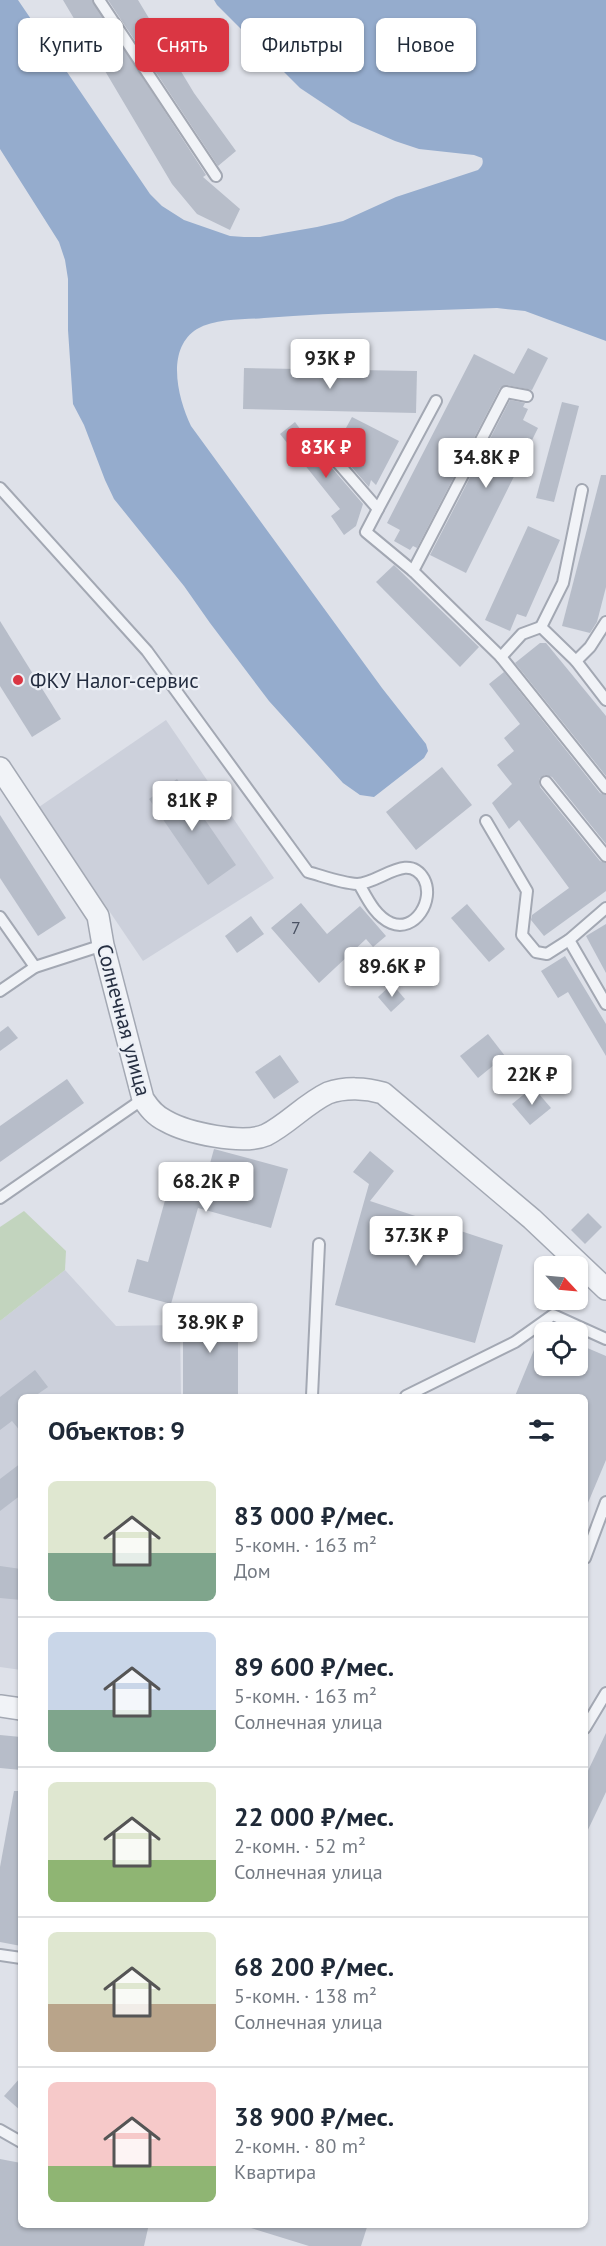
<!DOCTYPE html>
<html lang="ru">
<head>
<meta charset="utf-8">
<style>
	body { margin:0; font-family:"PT Sans",sans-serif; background:#f2f2f3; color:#1f2937; height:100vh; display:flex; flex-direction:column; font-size:22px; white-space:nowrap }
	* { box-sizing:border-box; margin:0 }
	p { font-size:20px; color:#747a83 }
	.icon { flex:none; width:33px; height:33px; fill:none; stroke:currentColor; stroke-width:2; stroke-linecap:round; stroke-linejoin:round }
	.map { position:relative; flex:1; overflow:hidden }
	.panel { position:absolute; left:18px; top:1394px; width:570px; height:834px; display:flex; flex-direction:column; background:#fff; border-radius:9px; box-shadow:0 2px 4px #0004 }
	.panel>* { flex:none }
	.hud { position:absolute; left:18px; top:18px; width:570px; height:54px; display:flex; gap:12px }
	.needle { width:39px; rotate:116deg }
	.buttons { position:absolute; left:534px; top:1256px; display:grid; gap:12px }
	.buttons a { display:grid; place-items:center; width:54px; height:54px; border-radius:9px; background:#fff; box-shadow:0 2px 4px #0004; font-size:30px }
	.price { position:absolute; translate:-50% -51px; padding:0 14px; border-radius:6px; background:#fff; color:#222; font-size:20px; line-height:39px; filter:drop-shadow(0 2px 3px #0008) }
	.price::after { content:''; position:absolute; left:50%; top:36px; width:18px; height:14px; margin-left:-9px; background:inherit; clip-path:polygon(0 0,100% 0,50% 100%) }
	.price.on { background:#da3643; color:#fff }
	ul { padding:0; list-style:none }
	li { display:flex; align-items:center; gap:18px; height:150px; padding:0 30px }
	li+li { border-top:2px solid #e0e1e3 }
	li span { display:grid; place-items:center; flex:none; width:168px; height:120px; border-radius:9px; color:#555 }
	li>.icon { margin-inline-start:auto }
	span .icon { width:72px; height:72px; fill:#fffc; stroke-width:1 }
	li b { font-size:26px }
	h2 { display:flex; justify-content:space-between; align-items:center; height:72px; padding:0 30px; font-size:26px }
	.chip { padding:0 21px; border-radius:9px; background:#fff; box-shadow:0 2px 4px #0004; font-size:21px; line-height:54px }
	.chip.on { background:#da3643; color:#fff }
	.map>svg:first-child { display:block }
</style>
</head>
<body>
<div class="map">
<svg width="606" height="2246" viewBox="0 0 606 2246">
	<rect width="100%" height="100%" fill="#dee1e9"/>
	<!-- built -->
	<g fill="#ccd0db">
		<path d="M166,720l108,158 -131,83 -104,-154z"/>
		<path d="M65,1270l51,56 64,-1 1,71h-160v274l-21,-3v-346z"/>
	</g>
	<!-- green -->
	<path fill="#c2d4be" d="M24,1211l42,40 -1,19 -65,51v-94z"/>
	<!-- water -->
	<path fill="#95accd" d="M0,0h18l132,194 12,12 22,14 46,16 14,1h16l57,-10 26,-6 53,-24 82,-27c4,-4 6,-7 4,-12l-8,-3 -55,-6 -24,-8 -44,-19 -51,-34 -83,-83 -3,-5h392v341l-81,-30 -28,-3c-77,3 -155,4 -233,10 -20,2 -48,0 -67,11 -32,20 -19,70 -6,97l191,262 44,56 2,7 -4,7 -50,39 -14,-2 -17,-12 -74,-82 -59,-78 -26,-37 -70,-87 -9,-19 -21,-55 -11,-21 -5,-74v-51l-3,-19 -6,-18 -59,-93z"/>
	<!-- building -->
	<g fill="#b7bdc9">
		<path d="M63,0h29l114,175 -3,2 37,32 -10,21 -33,-16 -25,-30z"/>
		<path d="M108,0h30l56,93 42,58 -18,15z"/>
		<path d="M528,348l20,10 -16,32 -25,-5 -7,3 -83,160 -4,-2 -3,4 -16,-9 6,-11 -13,-7 87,-169 40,20z"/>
		<path d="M244,368l173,3 -1,42 -173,-4z"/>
		<path d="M510,400l15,3 -2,4 5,2 -5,11 15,8 -72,145 -36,-18z"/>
		<path d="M562,402l17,4 -25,96 -18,-4z"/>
		<path d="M352,417l47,24 -23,44 -5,-5 -2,7 -34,-39z"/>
		<path d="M295,422l17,23 51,59 -7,22 -12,9 -13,-19 9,-7 -60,-75z"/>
		<path d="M601,475h5v112l-9,35 -7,11 -28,-7z"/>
		<path d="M528,526l32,14 -34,77 -9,-3 -7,17 -25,-11z"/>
		<path d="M394,565l85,82 -19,20 -84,-85z"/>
		<path d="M0,621l61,98 -29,18 -32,-51z"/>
		<path d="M540,643h6l60,73v60l-91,-113z"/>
		<path d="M504,672l96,121 6,2v49l-54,-67 -7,-2 -6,4 1,8 60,74 6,2v28l-62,45 -13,-16 1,-5 37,-27 -50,-68 -10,9 -17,-26 20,-19 -15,-19 17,-14 -10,-13 16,-14 -31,-40z"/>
		<path d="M442,767l30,38 -56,45 -30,-38z"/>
		<path d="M177,779l59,86 -28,20 -59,-86z"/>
		<path d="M0,815l66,103 -28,18 -38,-58z"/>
		<path d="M301,903l26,31 33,-28 26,30 -13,11 -7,-8 -47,44 -48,-55z"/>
		<path d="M467,904l38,45 -16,13 -38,-44z"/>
		<path d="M251,916l13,18 -27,19 -12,-17z"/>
		<path d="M606,924v49l-20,-37z"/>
		<path d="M565,956l41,68v32l-38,-64 -10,6 -17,-27z"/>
		<path d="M392,984l13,15 -14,13 -13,-15z"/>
		<path d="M8,1026l10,12 -18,13v-19z"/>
		<path d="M488,1034l17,22 -27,22 -18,-22z"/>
		<path d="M280,1055l19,27 -25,17 -19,-27z"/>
		<path d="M67,1079l17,24 -84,59v-36z"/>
		<path d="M533,1087l18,21 -21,17 -18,-21z"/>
		<path d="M214,1149l74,20 -17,59 -73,-20 -27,96 -43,-12 9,-33 11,3 27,-98 24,7 10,-4z"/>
		<path d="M370,1151l24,20 -24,30 133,44 -28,98 -140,-38 34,-121 -16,-12z"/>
		<path d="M588,1213l14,14 -17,17 -14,-14z"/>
		<rect x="183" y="1312" width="55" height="84"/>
		<path d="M544,1330v35h34v-21l28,12v104l-21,50v-114h-70l26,-63z"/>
		<path d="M35,1370l13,17 -13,9h-14v36l-9,-11 -12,9v-33z"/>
		<path d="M21,1463v32l-21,16v-32z"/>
		<path d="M0,1566l21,3v31l-21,-2z"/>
		<path d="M606,1733v59l-21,44v-59z"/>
		<path d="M0,1735l21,2v33l-21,-2z"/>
		<path d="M14,1791h7v155l-21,-4v-75z"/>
		<path d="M21,2077v34l-17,-15z"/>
		<path d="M0,2159l21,4v61h128l-5,22h-144z"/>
		<path d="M251,2224h117l-7,22h-52l-58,-18z"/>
	</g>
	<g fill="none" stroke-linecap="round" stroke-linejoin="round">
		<!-- lane casing -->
		<g stroke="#a3a8b3" stroke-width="14">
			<g id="lane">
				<path d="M99,0l117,176"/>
				<path d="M318,440l60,69 -12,23 47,39 88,86 105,131"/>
				<path d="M0,488l147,163 161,221c15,4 33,11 49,12 22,0 51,-33 67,-5 11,21 -9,54 -33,44 -16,-7 -24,-25 -32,-39"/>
				<path d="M582,490l-19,93 -22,44 35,34 30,39"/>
				<path d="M378,509l58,-108"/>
				<path d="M413,571l93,-179 21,4"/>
				<path d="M501,657l21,-23 19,-7"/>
				<path d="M576,661l14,-14 16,-25"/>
				<path d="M546,782l60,74"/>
				<path d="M486,821l41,70 -5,44 14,17 11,2 22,-14 37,-32"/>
				<path d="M0,917l35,50"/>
				<path d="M569,940l37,64"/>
				<path d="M0,991l35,-24 68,-22"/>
				<path d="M0,1198l143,-99"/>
				<path d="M312,1396l7,-152"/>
				<path d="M406,1396l109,-54 38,-27 53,24"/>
				<path d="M585,1558l21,-56"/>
				<path d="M585,1728l21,-35"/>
				<path d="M0,1955l21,3"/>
				<path d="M0,2130l21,12"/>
			</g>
		</g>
		<!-- street casing -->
		<g stroke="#a3a8b3" stroke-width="24">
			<g id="street">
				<path d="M0,768l98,148 5,29 40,154c6,9 12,17 23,22 21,12 77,24 100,14 22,-11 39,-31 62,-42 17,-6 38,-5 55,0l149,126 74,70"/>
				<path d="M0,1706l21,3"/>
			</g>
		</g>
		<!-- lane -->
		<use href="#lane" stroke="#f1f3f7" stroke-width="10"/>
		<!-- street -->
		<use href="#street" stroke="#f1f3f7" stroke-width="21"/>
	</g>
	<!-- markers -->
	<circle fill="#da3643" stroke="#edf0f6" stroke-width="2" cx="18" cy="680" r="6"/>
	<g text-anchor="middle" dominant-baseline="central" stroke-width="4.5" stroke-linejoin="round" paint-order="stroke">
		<!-- number labels -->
		<g font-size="18" fill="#4a5263">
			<text x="296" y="927">7</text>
		</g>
		<!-- poi labels -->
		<g font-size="21" fill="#252e41" stroke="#edf0f6" text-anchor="start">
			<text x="30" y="680">ФКУ Налог-сервис</text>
		</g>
		<!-- street labels -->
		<g font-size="21" fill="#252e41" stroke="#edf0f6">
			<text transform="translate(124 1020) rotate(75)">Солнечная улица</text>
		</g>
	</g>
</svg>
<div class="buttons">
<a><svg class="needle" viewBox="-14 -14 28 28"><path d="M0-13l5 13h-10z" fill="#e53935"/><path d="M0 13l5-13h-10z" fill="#747a83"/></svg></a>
<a><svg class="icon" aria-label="locate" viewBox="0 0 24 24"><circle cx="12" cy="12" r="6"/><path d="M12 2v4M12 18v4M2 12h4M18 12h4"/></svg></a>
</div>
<b class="price" style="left:330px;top:390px">93K ₽</b>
<b class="price on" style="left:326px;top:479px">83K ₽</b>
<b class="price" style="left:486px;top:489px">34.8K ₽</b>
<b class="price" style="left:192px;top:832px">81K ₽</b>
<b class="price" style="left:392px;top:998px">89.6K ₽</b>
<b class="price" style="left:532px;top:1106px">22K ₽</b>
<b class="price" style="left:206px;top:1213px">68.2K ₽</b>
<b class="price" style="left:416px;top:1267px">37.3K ₽</b>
<b class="price" style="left:210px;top:1354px">38.9K ₽</b>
<div class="hud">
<a class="chip">Купить</a>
<a class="chip on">Снять</a>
<a class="chip">Фильтры</a>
<a class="chip">Новое</a>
</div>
<section class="panel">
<h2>Объектов: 9<svg class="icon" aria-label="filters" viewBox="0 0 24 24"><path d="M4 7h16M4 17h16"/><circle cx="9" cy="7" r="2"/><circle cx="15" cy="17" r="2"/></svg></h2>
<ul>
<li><span style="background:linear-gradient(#dfe7d0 60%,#7fa58c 0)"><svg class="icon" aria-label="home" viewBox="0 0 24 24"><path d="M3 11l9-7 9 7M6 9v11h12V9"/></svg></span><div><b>83 000 ₽/мес.</b><p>5-комн. · 163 m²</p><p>Дом</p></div></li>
<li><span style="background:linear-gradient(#c9d6e8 65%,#7fa58c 0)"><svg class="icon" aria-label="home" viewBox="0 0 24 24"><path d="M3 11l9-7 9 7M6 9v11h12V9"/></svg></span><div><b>89 600 ₽/мес.</b><p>5-комн. · 163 m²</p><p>Солнечная улица</p></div></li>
<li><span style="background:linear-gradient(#dfe7d0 65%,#8fb573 0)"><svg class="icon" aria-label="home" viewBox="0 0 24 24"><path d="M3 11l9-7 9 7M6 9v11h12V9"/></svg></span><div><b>22 000 ₽/мес.</b><p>2-комн. · 52 m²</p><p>Солнечная улица</p></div></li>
<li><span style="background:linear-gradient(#dfe7d0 60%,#b9a48a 0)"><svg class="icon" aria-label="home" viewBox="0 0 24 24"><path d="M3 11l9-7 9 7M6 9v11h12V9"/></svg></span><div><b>68 200 ₽/мес.</b><p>5-комн. · 138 m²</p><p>Солнечная улица</p></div></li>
<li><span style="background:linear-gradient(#f6c9c9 70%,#8fb573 0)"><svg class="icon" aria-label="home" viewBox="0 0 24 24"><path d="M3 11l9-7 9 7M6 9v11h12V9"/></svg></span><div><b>38 900 ₽/мес.</b><p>2-комн. · 80 m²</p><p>Квартира</p></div></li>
</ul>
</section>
</div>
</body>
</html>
